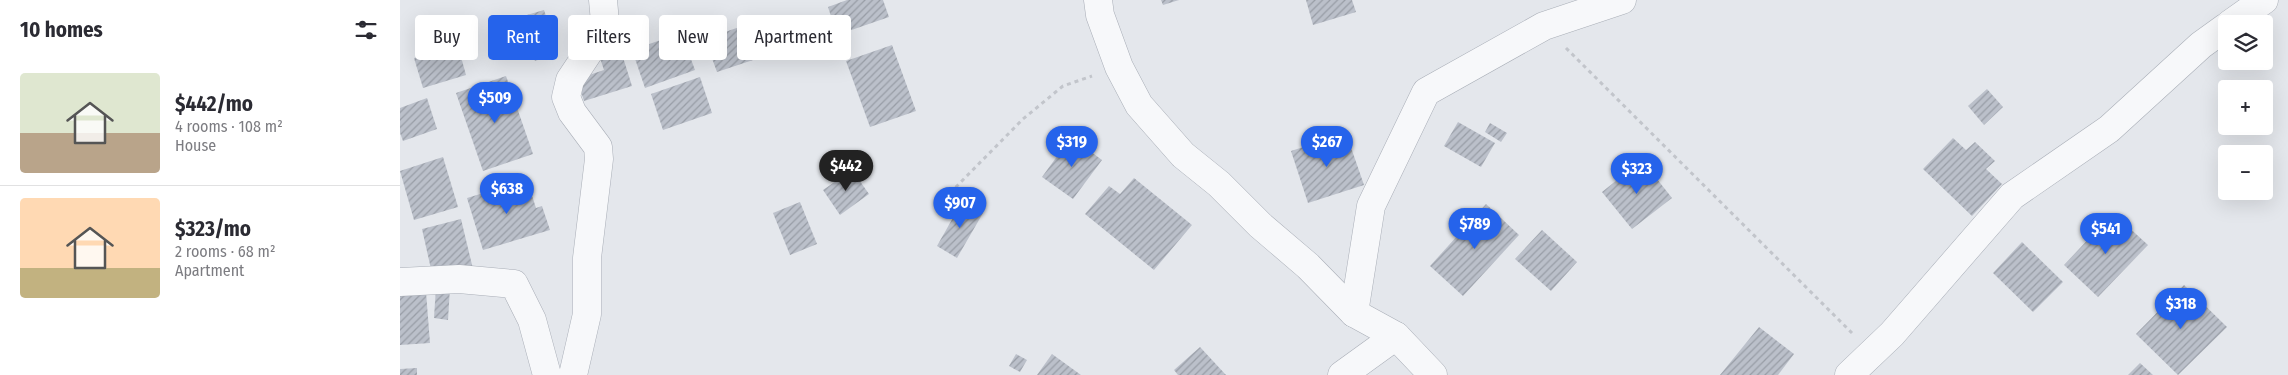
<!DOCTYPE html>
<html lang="en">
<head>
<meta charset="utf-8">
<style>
	body { margin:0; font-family:"Fira Sans Condensed",sans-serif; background:#f7f7f7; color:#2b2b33; height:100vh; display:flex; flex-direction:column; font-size:19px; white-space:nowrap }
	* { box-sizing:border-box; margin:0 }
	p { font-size:16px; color:#7c7c81 }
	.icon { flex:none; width:28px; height:28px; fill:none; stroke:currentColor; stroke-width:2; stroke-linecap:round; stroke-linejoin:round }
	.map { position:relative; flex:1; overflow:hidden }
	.details { display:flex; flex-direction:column; background:#fff; width:400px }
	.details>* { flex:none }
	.top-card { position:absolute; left:15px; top:15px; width:475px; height:45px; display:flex; gap:10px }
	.buttons { position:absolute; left:1818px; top:15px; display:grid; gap:10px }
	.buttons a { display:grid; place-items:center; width:55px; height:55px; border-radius:5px; background:#fff; box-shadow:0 5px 20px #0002; font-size:25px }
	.price { position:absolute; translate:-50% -42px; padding:0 11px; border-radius:18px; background:#2563eb; color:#fff; font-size:16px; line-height:32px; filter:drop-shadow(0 1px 2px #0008) }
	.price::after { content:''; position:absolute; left:50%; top:30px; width:15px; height:11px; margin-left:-8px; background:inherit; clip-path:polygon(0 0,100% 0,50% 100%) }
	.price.selected { background:#222; color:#fff }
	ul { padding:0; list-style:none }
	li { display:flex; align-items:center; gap:15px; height:125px; padding:0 20px }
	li+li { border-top:1px solid #e1e1e2 }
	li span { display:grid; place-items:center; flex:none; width:140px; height:100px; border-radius:5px; color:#555 }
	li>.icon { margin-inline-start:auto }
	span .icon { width:60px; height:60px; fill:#fffc; stroke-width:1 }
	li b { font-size:21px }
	h2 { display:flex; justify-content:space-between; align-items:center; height:60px; padding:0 20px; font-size:21px }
	.chip { padding:0 18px; border-radius:5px; background:#fff; box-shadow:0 5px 20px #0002; font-size:18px; line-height:45px }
	.chip.selected { background:#2563eb; color:#fff }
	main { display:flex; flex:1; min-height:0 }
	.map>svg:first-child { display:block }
</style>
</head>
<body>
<main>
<section class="details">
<h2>10 homes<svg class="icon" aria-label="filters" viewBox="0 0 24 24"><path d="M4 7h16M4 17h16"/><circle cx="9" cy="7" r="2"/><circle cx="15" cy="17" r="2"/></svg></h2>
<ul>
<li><span style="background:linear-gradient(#dfe7d0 60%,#b9a48a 0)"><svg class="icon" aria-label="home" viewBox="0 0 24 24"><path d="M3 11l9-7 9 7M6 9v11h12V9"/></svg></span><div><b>$442/mo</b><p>4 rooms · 108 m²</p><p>House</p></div></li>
<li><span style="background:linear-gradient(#ffd9b3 70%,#c2b280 0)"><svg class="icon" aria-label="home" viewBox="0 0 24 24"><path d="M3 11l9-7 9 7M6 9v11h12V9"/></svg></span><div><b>$323/mo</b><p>2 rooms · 68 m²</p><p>Apartment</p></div></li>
</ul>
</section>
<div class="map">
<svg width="1888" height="375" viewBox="0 0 1888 375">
	<defs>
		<pattern id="building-hatch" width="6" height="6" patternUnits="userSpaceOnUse" patternTransform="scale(1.25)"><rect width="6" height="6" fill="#bbc0ca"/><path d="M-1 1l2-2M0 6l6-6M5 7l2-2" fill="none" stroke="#989da6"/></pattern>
	</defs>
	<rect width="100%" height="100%" fill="#e4e7ec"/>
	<!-- building -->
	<g fill="url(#building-hatch)">
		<path d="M447,0h36l6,17 -52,18 -9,-28z"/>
		<path d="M761,0h18l-16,5z"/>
		<path d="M906,0h46l4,12 -43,13z"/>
		<path d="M144,10l14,43 -23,8 -15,-44z"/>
		<path d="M351,23l11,34 -45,15 -12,-33z"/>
		<path d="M281,33l14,37 -50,18 -13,-38z"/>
		<path d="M492,45l24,66 -46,16 -24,-66z"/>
		<path d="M58,46l8,29 -43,13 -9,-30z"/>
		<path d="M221,51l11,35 -48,15 -7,-22 27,-9 -4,-12z"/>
		<path d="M106,76l27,78 -50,17 -27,-78z"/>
		<path d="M300,77l12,36 -49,17 -12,-36z"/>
		<path d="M1587,89l16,18 -19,18 -16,-19z"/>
		<path d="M27,98l10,31 -34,12 -3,-8v-25z"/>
		<path d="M1058,122l37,21 -14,24 -37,-21z"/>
		<path d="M1090,123l17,10 -6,9 -16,-10z"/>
		<path d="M946,133l18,52 -56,18 -17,-52z"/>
		<path d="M671,137l31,23 -29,39 -31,-22z"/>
		<path d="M1553,138l13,12 9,-8 20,19 -9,8 16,15 -30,32 -49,-47z"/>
		<path d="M43,157l15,50 -44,13 -14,-49z"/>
		<path d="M1242,160l30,38 -40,31 -30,-37z"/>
		<path d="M452,170l17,24 -29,21 -17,-25z"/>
		<path d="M734,178l58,47 -38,45 -69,-56 24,-28 11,8z"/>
		<path d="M127,180l9,28 6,-2 8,24 -67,20 -16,-52z"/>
		<path d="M563,200l20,13 -26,45 -20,-12z"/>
		<path d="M400,202l17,42 -27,11 -17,-42z"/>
		<path d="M1086,204l33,31 -56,61 -33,-30z"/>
		<path d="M1713,213l35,32 -50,52 -34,-32z"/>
		<path d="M61,219l12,50 -40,9 -11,-49z"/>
		<path d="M1142,230l35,32 -26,29 -36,-32z"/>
		<path d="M1622,242l41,40 -30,30 -40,-39z"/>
		<path d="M1784,285l43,42 -49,48 -42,-41z"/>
		<path d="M36,287l14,1 -2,32 -14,-2z"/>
		<path d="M26,292l4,51 -30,2v-52z"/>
		<path d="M1359,327l35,27 -16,21h-58z"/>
		<path d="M800,347l26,28h-48l-4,-5z"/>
		<path d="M616,354l11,6 -7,12 -11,-6z"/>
		<path d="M652,354l29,21h-44z"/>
		<path d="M1740,363l13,12h-25z"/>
		<path d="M17,368v7h-17v-6z"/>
	</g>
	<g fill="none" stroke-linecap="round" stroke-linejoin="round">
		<!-- minor casing -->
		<g stroke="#a9aeb7" stroke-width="29">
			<g id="minor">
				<path d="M698,0l2,15 19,52 20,38 44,50 36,29 41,41 48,41 46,47 42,23 37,39"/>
				<path d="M1830,24l34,-24"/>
				<path d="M0,282l59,-3 55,5 18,36 15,55"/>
				<path d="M954,313l17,-107 55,-114 118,-66 78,-26"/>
				<path d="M173,375l14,-61v-56l12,-99 -1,-12 -26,-35 -6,-15 4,-17 30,-45 5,-13 -2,-22"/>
				<path d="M942,375l54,-39"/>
				<path d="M1449,375l43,-41 120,-138 97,-67 92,-84 25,-18"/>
			</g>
		</g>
		<!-- path -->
		<g stroke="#c2c5cb" stroke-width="3" stroke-dasharray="4 4" stroke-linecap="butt">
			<path d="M1166,48l286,285"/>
			<path d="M550,193l73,-74 40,-33 29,-10"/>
		</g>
		<!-- minor -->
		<use href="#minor" stroke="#f7f8fa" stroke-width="28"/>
	</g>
</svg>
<div class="buttons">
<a><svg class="icon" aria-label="layers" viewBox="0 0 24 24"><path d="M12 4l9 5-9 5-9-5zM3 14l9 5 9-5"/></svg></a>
<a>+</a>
<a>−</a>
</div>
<b class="price" style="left:95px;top:124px">$509</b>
<b class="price" style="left:672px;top:168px">$319</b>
<b class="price" style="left:927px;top:168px">$267</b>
<b class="price selected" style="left:446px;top:192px">$442</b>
<b class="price" style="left:1237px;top:195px">$323</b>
<b class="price" style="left:107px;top:215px">$638</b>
<b class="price" style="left:560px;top:229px">$907</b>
<b class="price" style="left:1075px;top:250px">$789</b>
<b class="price" style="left:1706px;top:255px">$541</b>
<b class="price" style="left:1781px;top:330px">$318</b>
<div class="top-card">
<a class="chip">Buy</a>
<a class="chip selected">Rent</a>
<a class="chip">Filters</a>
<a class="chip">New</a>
<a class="chip">Apartment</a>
</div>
</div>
</main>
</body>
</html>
